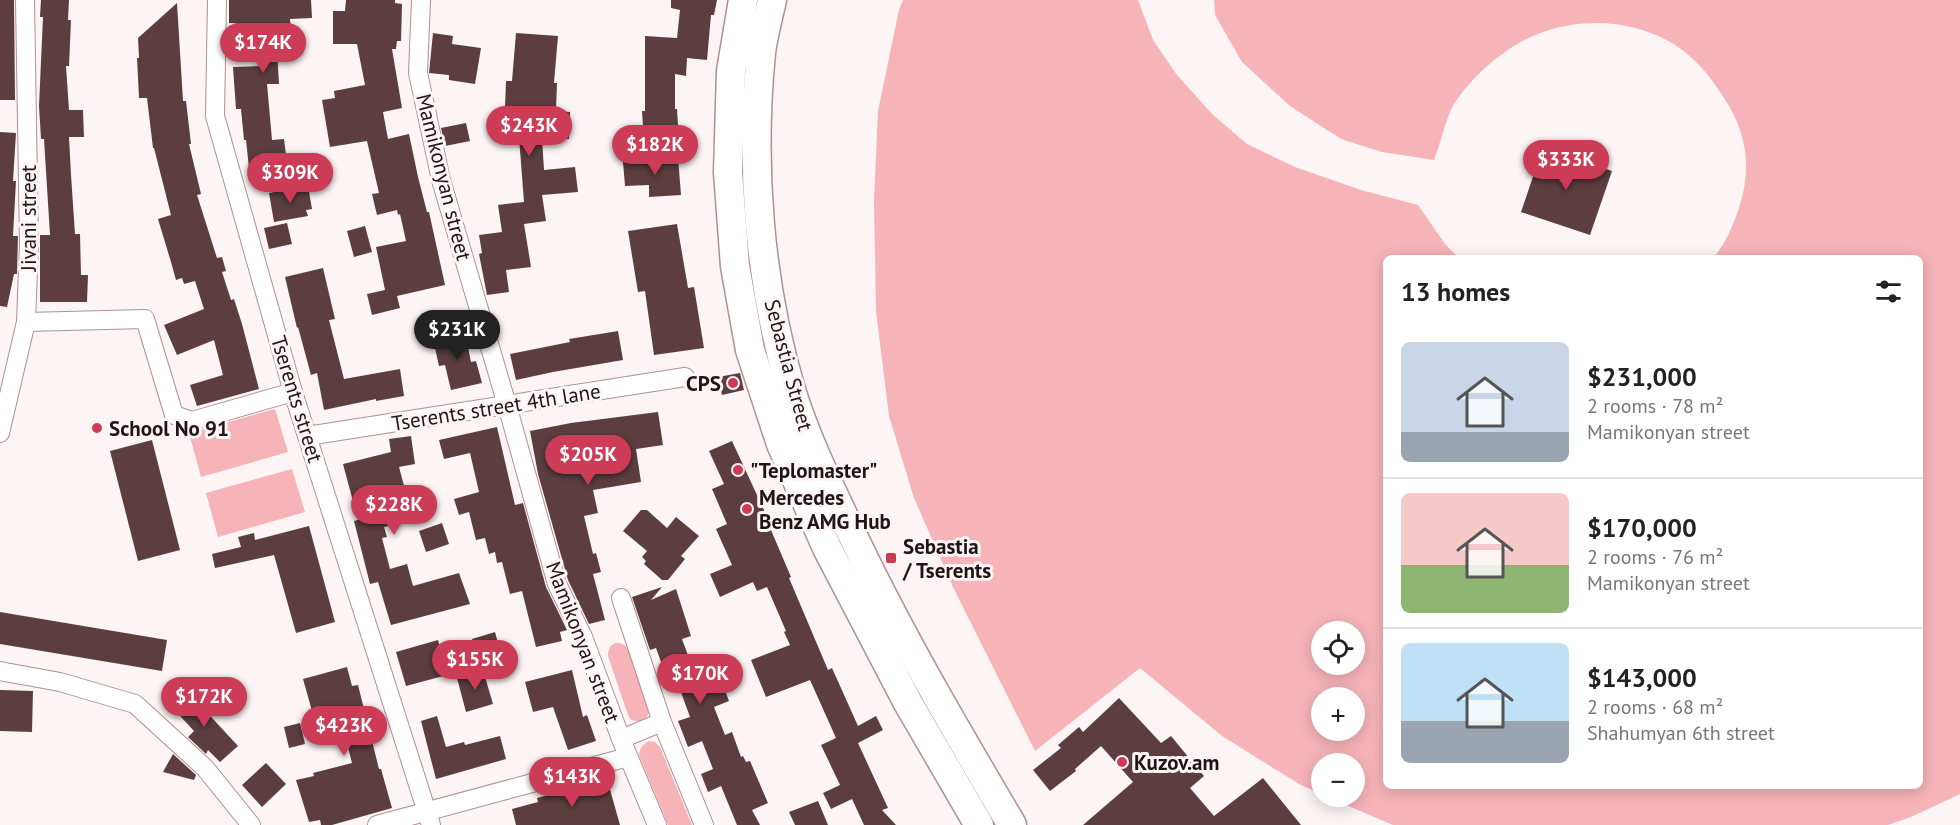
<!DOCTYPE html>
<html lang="en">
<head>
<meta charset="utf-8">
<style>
	body { margin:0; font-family:"PT Sans",sans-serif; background:#f2f2f2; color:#222; height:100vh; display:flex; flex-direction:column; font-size:22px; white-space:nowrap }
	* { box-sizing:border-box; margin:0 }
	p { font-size:20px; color:#767676 }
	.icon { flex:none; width:33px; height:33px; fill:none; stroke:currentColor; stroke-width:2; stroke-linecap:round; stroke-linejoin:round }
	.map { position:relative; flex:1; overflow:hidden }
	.drawer { position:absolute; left:1383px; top:255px; width:540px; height:534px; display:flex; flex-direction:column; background:#fff; border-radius:9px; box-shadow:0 3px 15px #0003 }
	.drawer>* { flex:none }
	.tools { position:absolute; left:1311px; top:621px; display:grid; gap:12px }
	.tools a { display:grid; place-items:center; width:54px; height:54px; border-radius:50%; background:#fff; box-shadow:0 3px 15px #0003; font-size:30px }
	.price { position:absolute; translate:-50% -51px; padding:0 14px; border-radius:21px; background:#cc3c57; color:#fff; font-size:20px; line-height:39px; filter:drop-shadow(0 2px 3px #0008) }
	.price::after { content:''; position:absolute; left:50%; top:36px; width:18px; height:14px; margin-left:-9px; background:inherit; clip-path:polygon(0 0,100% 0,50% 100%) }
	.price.selected { background:#222; color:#fff }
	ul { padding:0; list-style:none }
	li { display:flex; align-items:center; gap:18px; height:150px; padding:0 18px }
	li+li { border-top:2px solid #e0e0e0 }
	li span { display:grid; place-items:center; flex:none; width:168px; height:120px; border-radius:9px; color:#555 }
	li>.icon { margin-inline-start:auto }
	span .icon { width:72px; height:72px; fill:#fffc; stroke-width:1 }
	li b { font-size:26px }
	h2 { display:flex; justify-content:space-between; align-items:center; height:72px; padding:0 18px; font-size:26px }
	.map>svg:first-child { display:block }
</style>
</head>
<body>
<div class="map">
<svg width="1960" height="825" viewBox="0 0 1960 825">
	<rect width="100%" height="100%" fill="#fcf4f5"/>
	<!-- green -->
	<g fill="#f6b4b9" fill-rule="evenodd">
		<path d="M903,0h235l15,40 24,35 36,40 34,29 48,23 66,23 57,15 27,39 14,14h-73v528h534v-528h-207c12,-14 15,-22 22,-39 17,-43 15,-82 -11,-121 -13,-21 -30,-42 -52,-55 -53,-31 -124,-25 -171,12 -18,13 -42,37 -51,57 -6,15 -10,32 -16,48l-52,-8 -41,-13 -51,-33 -48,-44 -27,-47 -1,-15h746v794l-49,23 -23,8h-495l-66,-28 27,-1v-32h-32l-1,30 -22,-10 -77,-48 -82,-68 -105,83 -82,-164 -39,-89 -25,-82 -13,-105 -2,-110 4,-90 21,-101zM1322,632h32v32h-32zM1322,698h32v32h-32z"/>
		<path d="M275,409l13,43 -87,25 -12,-44z"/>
		<path d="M292,469l13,43 -87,25 -12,-44z"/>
		<path d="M615,643c7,0 10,1 14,7l19,57c1,7 0,10 -6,15l-11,-2 -3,-5 -20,-59c0,-6 1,-10 7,-13z"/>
		<path d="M649,741l6,1 5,5 32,78h-24l-29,-70c1,-7 3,-10 10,-14z"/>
	</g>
	<!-- building -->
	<g fill="#5c3e40">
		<path d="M0,0h14l1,100h-15z"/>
		<path d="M41,0h28l-1,20h3l-2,46h-3l3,44h14l1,27h-15l2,38 4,59h5l1,41h7l-1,27h-47v-67h10l-6,-96h-3l-2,-33 4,-89h-3z"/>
		<path d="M229,0h82l1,18 -22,1 1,15h-10l1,15h-5l2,35h-12l5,56 12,-1 3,24 -38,5 -3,-28h-2l-3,-31h-5l-3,-42 30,-1v-42l-34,-1z"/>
		<path d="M346,0h49v3l7,1 -1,37h-4l-1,8h-4l10,59 -19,4 5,27 21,-5 9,43 9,35h2l16,73 -48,11 3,12 -28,7 -5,-21 18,-4 -9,-43 30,-6 -6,-27 -2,1 -1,-5 -20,5 -5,-21 7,-1 -12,-52 -37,6 -8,-47 13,-2 -1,-7 31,-6 -8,-41h-24v-33h12z"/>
		<path d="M671,0h46l-3,15h-3l-4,45 -20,-2 -1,18 -11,-2v35h2l2,32h-35l-2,-30h3v-75l32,2 3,-28 -9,-2z"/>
		<path d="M177,3l6,98h3l5,43h-2l12,50 -4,1 20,63 5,-1 4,14 -4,1 9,28 3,-1 8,25 17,65 -62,17 -7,-21 33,-10 -9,-35 -37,15 -13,-30 40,-16 -9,-28 -11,3 -2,-6 -6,2 -5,-18 -13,-43 13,-4 -17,-67h-1l-6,-50h-8l-2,-40h2l-1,-20z"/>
		<path d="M433,33l20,3 -1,8 29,4 -6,36 -26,-4v-5l-20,-2z"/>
		<path d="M516,33l42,3 -4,47h3l-1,28 14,1 -1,27 -27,-1 2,32 31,-3 3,25 -36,3 4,26 -22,3 7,43 -25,3 3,22 -22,3 -8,-41 3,-1 -3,-18 23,-3 -4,-27 26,-3 -5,-65h-2l1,-29h-13l1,-27h6z"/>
		<path d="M466,123l4,18 -25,5 -4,-18z"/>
		<path d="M0,132l16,1 -3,48h3l-3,55h5l-1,38h-3l-7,33 -7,-1z"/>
		<path d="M1543,147l69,24 -22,64 -69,-23z"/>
		<path d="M678,157l3,38 -32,2v-12l-24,1 -2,-24z"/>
		<path d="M308,186l4,23 -6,1 2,6 -34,6 -5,-29z"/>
		<path d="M287,223l5,21 -23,5 -5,-21z"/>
		<path d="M677,224l11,64 6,-1 10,61 -50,7 -9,-64 -7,1 -10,-61z"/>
		<path d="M365,226l7,26 -18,5 -7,-26z"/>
		<path d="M323,268l12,51 -6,1 15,59 56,-10 4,27 -28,5v-2l-52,11 -7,-37 -6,2 -13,-48 -1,1 -12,-51z"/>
		<path d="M618,331l5,29 -70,12 -37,8 -6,-26 60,-12 -1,-3z"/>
		<path d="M465,332l6,30 5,-1 6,22 -31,7 -6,-25 -6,1 -6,-27z"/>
		<path d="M740,373l4,17 -22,5 -4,-18z"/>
		<path d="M658,412l5,33 -27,4 5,33 -48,8 5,23 -14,3 9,38 3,-1 5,19 -8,2 12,46 -16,4 -21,-44 -30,-106 -8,-43 41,-8z"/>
		<path d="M497,427l18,78 8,-2 23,84 21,43 -7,2 2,9 -26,6 -14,-56 -12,3 -8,-32 -5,1 -2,-11 -6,2 -4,-16 -9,2 -7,-28 -10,3 -5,-16 25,-7 -9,-39 -26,6 -5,-19z"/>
		<path d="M411,436l4,28 -16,3 14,53 -29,7 3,10 -5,1 8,31 17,-5 6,22 46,-13 11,31 -79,21 -13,-43 -8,2 -16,-63 4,-1 -15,-56 48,-12 -2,-13z"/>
		<path d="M152,440l28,110 -42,11 -28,-110z"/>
		<path d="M732,441l38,82h-2l23,54 -2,1 39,92 4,-2 26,58 18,-10 7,14 -25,13 30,65 -6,2 14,15h-32l-12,-26 -21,10 -8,-16 17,-8 -19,-40 15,-7 -26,-58 -44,17 -15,-37 39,-15 -6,-13 2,-1 -19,-44 -10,4 -4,-9 -33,15 -10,-23 22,-9 -16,-36 11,-5 -15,-35 12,-5 -15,-33z"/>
		<path d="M641,510h6l20,18 9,-11 23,19 -18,20 4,3 -17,21h-6l-18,-16 2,-3 -4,-4 5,-6 -24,-20z"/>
		<path d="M442,523l7,21 -23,8 -7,-21z"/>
		<path d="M309,526l26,96 -39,11 -22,-78 -59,13 -3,-14 29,-7 -3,-10 16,-4 1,7z"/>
		<path d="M662,587l-11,13 25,-11 15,47 -9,3 15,41 21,-8 11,29 -15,6 11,28 7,-3 9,25 2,-1 3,6 4,-1 18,42 -16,7 8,15h-23l-16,-39 -13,6 -7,-18 12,-5 -11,-28 -14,6 -10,-26 12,-4 -12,-33 -8,3 -14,-39 -6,2 -18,-53z"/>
		<path d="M0,612l167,28 -5,31 -162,-27z"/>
		<path d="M495,632l7,26 -22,6 -8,-25z"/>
		<path d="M438,640l9,35 -41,11 -10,-34z"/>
		<path d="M347,667l5,19 6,-1 21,84h2l11,39 -60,17h-11l-1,-5 -11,2 -13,-42 18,-4 -1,-3 39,-10 -13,-51 -25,6 -11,-39z"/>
		<path d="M483,670l10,34 -27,8 -9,-34z"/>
		<path d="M572,670l11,47 4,-2 9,26 -28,9 -15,-43 -20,5 -8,-30z"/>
		<path d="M0,690l33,1 -1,41 -32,-1z"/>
		<path d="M183,693h6l49,53 -18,16 -12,-12 -2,4 -18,-17 6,-6 -24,-26z"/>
		<path d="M1119,698l42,45 10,-7 33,40 -14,12 24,28 49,-38 38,47h-218l50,-43 -32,-36 -26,23 1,2 -26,20 -17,-21 28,-22 -3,-3 21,-18 4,5z"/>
		<path d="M437,716l9,31 18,-5 1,3 35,-9 6,23 -70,20 -15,-58z"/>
		<path d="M300,723l5,21 -16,4 -5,-21z"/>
		<path d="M173,754l23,21 -2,5 -31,-8z"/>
		<path d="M266,763l20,21 -24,23 -20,-22z"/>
		<path d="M607,779l13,46h-104l-4,-16 26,-7 -1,-4z"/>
		<path d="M818,801l10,24h-33l-6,-13z"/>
	</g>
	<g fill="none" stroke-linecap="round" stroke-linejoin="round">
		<!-- minor casing -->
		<g stroke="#b28f91" stroke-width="20">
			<g id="minor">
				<path d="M217,0l-2,116 78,276 138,433"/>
				<path d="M421,0l-3,73 23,107 66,225 50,179 26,53 38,102 36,86"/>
				<path d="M26,322l119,-3 29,96 18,6 101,-29"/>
				<path d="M0,433l26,-111 3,-78 -4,-244"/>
				<path d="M307,436l378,-59"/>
				<path d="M621,598l41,124 42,103"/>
				<path d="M0,671l60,11 75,22 70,64 46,57"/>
				<path d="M621,739l41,-17"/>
				<path d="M377,825l251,-68"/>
			</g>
		</g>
		<!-- primary casing -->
		<g stroke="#b28f91" stroke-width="31">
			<g id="primary">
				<path d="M743,0l-12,71 -3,101 7,94 15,84 31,94 46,104 81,155 71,122"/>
				<path d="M772,0c-4,18 -9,36 -11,53 -11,112 -2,229 30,337 14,45 34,87 54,129 49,106 108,206 167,306"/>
			</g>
		</g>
		<!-- minor -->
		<use href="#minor" stroke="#fff" stroke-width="18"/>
		<!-- primary -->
		<use href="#primary" stroke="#fff" stroke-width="28"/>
	</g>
	<!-- markers -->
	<g fill="#cc3c57" stroke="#fcf4f5" stroke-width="2">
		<circle cx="733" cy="383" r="6"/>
		<circle cx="97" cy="428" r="6"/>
		<circle cx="738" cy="470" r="6"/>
		<circle cx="747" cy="509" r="6"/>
		<rect x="885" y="552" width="12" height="12" rx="3"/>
		<circle cx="1122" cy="762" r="6"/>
	</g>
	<g text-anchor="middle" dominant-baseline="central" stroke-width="6" stroke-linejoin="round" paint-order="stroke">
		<!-- street labels -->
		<g font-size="21" fill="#211415" stroke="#fcf4f5">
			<text transform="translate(444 177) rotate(76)">Mamikonyan street</text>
			<text transform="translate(28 218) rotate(-90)">Jivani street</text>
			<text transform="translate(789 365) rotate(75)">Sebastia Street</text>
			<text transform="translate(297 399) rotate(73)">Tserents street</text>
			<text transform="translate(496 407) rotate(-9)">Tserents street 4th lane</text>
			<text transform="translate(583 642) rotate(69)">Mamikonyan street</text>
		</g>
		<!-- poi labels -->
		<g font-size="21" font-weight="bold" fill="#211415" stroke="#fcf4f5" text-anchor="start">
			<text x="721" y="383" text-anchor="end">CPS</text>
			<text x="109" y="428">School No 91</text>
			<text x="750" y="470">"Teplomaster"</text>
			<text x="759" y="497">Mercedes<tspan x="759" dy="24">Benz AMG Hub</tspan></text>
			<text x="903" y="546">Sebastia<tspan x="903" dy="24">/ Tserents</tspan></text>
			<text x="1134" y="762">Kuzov.am</text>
		</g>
	</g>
</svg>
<div class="tools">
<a><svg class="icon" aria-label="locate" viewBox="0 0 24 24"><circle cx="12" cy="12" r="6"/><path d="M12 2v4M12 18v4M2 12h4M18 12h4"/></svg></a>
<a>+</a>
<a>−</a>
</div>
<b class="price" style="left:263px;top:74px">$174K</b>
<b class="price" style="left:529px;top:157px">$243K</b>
<b class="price" style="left:655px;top:176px">$182K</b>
<b class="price" style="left:1566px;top:191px">$333K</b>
<b class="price" style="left:290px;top:204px">$309K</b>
<b class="price selected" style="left:457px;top:361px">$231K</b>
<b class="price" style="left:588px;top:486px">$205K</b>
<b class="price" style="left:394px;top:536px">$228K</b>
<b class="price" style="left:475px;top:691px">$155K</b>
<b class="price" style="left:700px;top:705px">$170K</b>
<b class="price" style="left:204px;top:728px">$172K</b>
<b class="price" style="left:344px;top:757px">$423K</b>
<b class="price" style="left:572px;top:808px">$143K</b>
<section class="drawer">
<h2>13 homes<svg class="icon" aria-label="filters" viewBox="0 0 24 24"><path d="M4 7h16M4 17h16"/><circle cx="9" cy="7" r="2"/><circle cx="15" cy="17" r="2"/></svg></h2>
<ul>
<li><span style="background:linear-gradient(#c9d6e8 75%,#9aa5b1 0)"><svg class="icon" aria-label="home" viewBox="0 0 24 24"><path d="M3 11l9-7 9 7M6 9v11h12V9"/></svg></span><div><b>$231,000</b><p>2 rooms · 78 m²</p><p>Mamikonyan street</p></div></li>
<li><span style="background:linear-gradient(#f6c9c9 60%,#8fb573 0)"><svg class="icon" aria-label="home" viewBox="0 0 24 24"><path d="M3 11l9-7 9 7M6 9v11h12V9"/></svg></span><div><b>$170,000</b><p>2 rooms · 76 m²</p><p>Mamikonyan street</p></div></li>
<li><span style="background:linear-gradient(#bfe0f5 65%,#9aa5b1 0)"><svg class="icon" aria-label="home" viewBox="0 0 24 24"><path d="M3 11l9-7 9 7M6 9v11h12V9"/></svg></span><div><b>$143,000</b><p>2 rooms · 68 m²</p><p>Shahumyan 6th street</p></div></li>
</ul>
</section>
</div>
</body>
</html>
